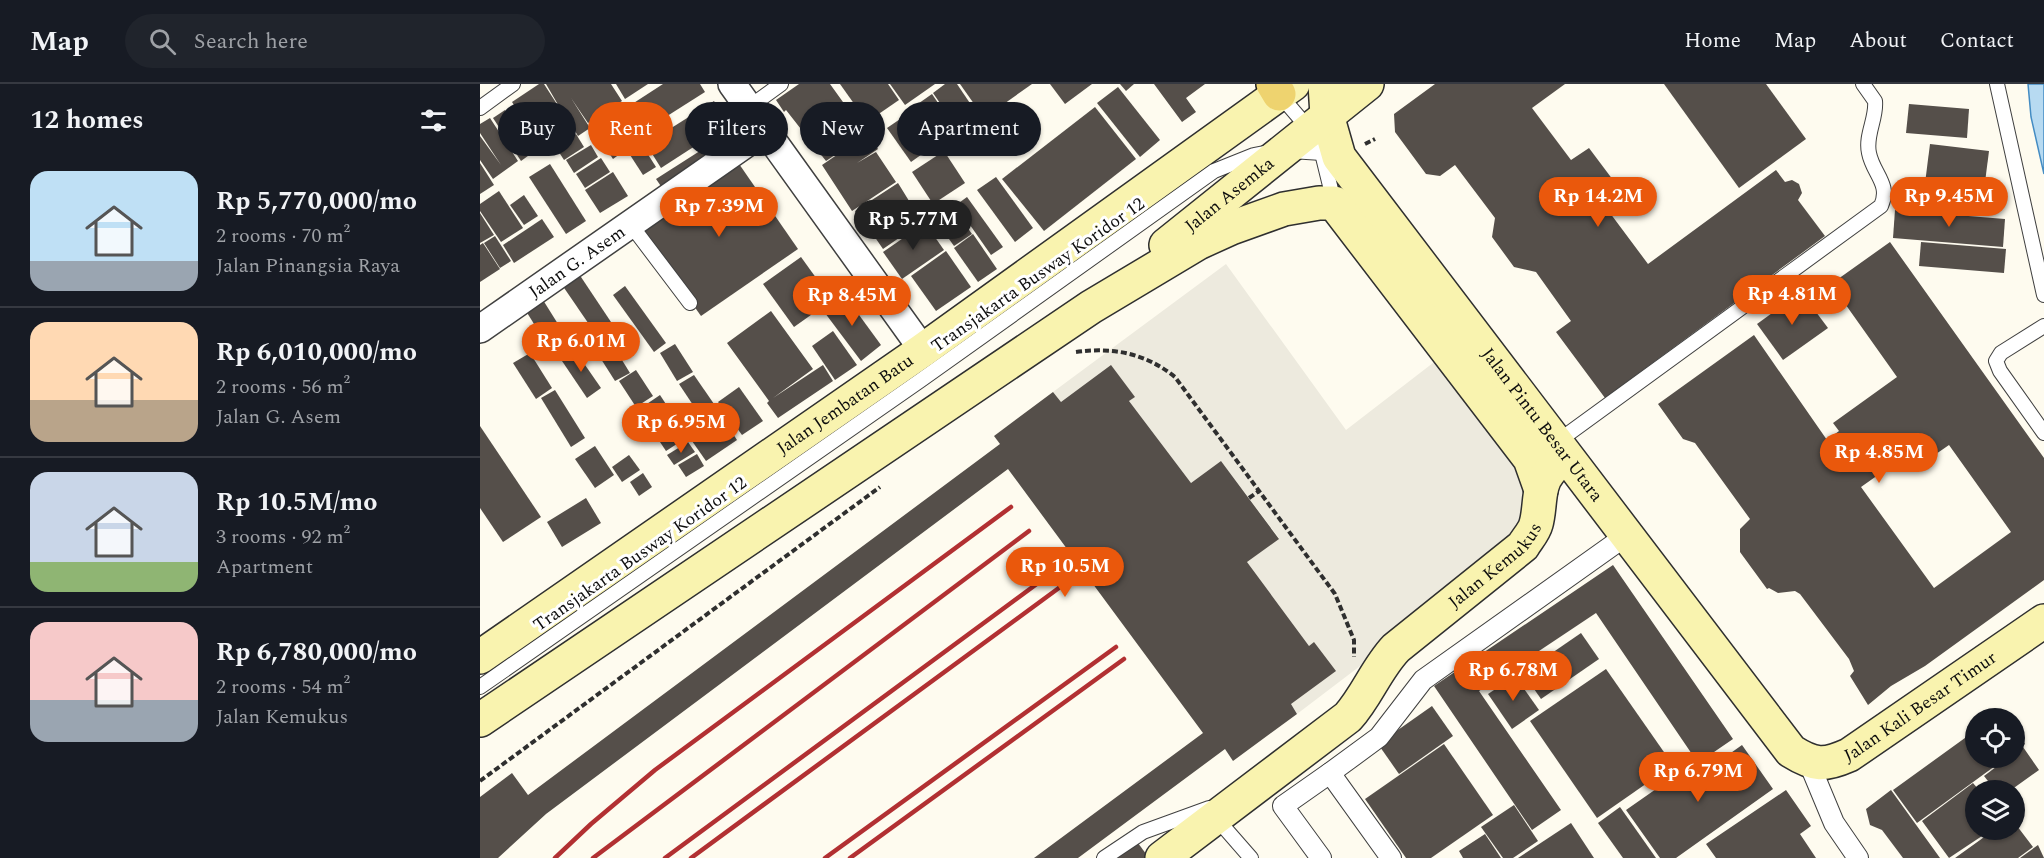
<!DOCTYPE html>
<html lang="en">
<head>
<meta charset="utf-8">
<style>
	body { margin:0; font-family:Spectral,serif; background:#20242c; color:#f1f3f6; height:100vh; display:flex; flex-direction:column; font-size:22px; white-space:nowrap }
	* { box-sizing:border-box; margin:0 }
	p { font-size:20px; color:#9ea1a6 }
	.icon { flex:none; width:33px; height:33px; fill:none; stroke:currentColor; stroke-width:2; stroke-linecap:round; stroke-linejoin:round }
	.map { position:relative; flex:1; overflow:hidden }
	.panel { display:flex; flex-direction:column; background:#171b24; width:480px }
	.panel>* { flex:none }
	.guide { position:absolute; left:18px; top:18px; width:570px; height:54px; display:flex; gap:12px }
	.fabs { position:absolute; left:1485px; top:624px; display:grid; gap:12px }
	.fabs a { display:grid; place-items:center; width:60px; height:60px; border-radius:50%; background:#171b24; box-shadow:0 2px 4px #0004; font-size:30px }
	.price { position:absolute; translate:-50% -51px; padding:0 14px; border-radius:21px; background:#ea580c; color:#fff; font-size:20px; line-height:39px; filter:drop-shadow(0 2px 3px #0008) }
	.price::after { content:''; position:absolute; left:50%; top:36px; width:18px; height:14px; margin-left:-9px; background:inherit; clip-path:polygon(0 0,100% 0,50% 100%) }
	.price.on { background:#222; color:#fff }
	ul { padding:0; list-style:none }
	li { display:flex; align-items:center; gap:18px; height:150px; padding:0 30px }
	li+li { border-top:2px solid #363941 }
	li span { display:grid; place-items:center; flex:none; width:168px; height:120px; border-radius:18px; color:#555 }
	li>.icon { margin-inline-start:auto }
	span .icon { width:72px; height:72px; fill:#fffc; stroke-width:1 }
	li b { font-size:26px }
	h2 { display:flex; justify-content:space-between; align-items:center; height:72px; padding:0 30px; font-size:26px }
	.pill { padding:0 21px; border-radius:27px; background:#171b24; box-shadow:0 2px 4px #0004; font-size:21px; line-height:54px }
	.pill.on { background:#ea580c; color:#fff }
	header { display:flex; align-items:center; gap:36px; box-sizing:border-box; height:84px; padding:0 30px; background:#171b24; border-bottom:2px solid #363941 }
	header strong { font-size:28px }
	nav { display:flex; gap:33px; margin-inline-start:auto; font-size:21px }
	.search { width:420px; height:54px; background:#20242c; display:flex; align-items:center; gap:15px; box-sizing:border-box; padding:0 21px; border-radius:33px; color:#9ea1a6; font-size:22px }
	main { display:flex; flex:1; min-height:0 }
	.map>svg:first-child { display:block }
</style>
</head>
<body>
<header>
<strong>Map</strong>
<div class="search"><svg class="icon" aria-label="search" viewBox="0 0 24 24"><circle cx="10" cy="10" r="6"/><path d="M15 15l6 6"/></svg>Search here</div>
<nav><a>Home</a><a>Map</a><a>About</a><a>Contact</a></nav>
</header>
<main>
<section class="panel">
<h2>12 homes<svg class="icon" aria-label="filters" viewBox="0 0 24 24"><path d="M4 7h16M4 17h16"/><circle cx="9" cy="7" r="2"/><circle cx="15" cy="17" r="2"/></svg></h2>
<ul>
<li><span style="background:linear-gradient(#bfe0f5 75%,#9aa5b1 0)"><svg class="icon" aria-label="home" viewBox="0 0 24 24"><path d="M3 11l9-7 9 7M6 9v11h12V9"/></svg></span><div><b>Rp 5,770,000/mo</b><p>2 rooms · 70 m²</p><p>Jalan Pinangsia Raya</p></div></li>
<li><span style="background:linear-gradient(#ffd9b3 65%,#b9a48a 0)"><svg class="icon" aria-label="home" viewBox="0 0 24 24"><path d="M3 11l9-7 9 7M6 9v11h12V9"/></svg></span><div><b>Rp 6,010,000/mo</b><p>2 rooms · 56 m²</p><p>Jalan G. Asem</p></div></li>
<li><span style="background:linear-gradient(#c9d6e8 75%,#8fb573 0)"><svg class="icon" aria-label="home" viewBox="0 0 24 24"><path d="M3 11l9-7 9 7M6 9v11h12V9"/></svg></span><div><b>Rp 10.5M/mo</b><p>3 rooms · 92 m²</p><p>Apartment</p></div></li>
<li><span style="background:linear-gradient(#f6c9c9 65%,#9aa5b1 0)"><svg class="icon" aria-label="home" viewBox="0 0 24 24"><path d="M3 11l9-7 9 7M6 9v11h12V9"/></svg></span><div><b>Rp 6,780,000/mo</b><p>2 rooms · 54 m²</p><p>Jalan Kemukus</p></div></li>
</ul>
</section>
<div class="map">
<svg width="1564" height="774" viewBox="0 0 1564 774">
	<rect width="100%" height="100%" fill="#fefbef"/>
	<!-- plaza -->
	<path fill="#edeade" d="M746,180l120,166 96,-74 78,105 12,42 -26,52 -209,159 -6,-10 23,-62 -5,4 -62,-84 32,-24 -58,-77 -30,22 -62,-82 6,-4 -74,5 -8,-10z"/>
	<!-- water -->
	<path fill="#b7daf1" stroke="#448cc3" stroke-width="1.5" d="M1548,0h16v90l-13,-57z"/>
	<!-- building -->
	<g fill="#554f4a" fill-rule="evenodd">
		<path d="M59,0h5l20,31 -18,-31h65l11,17 -34,22 -17,-25 19,30 -12,8 -3,-5 -18,12 -15,-21 -12,8 -18,-28z"/>
		<path d="M136,0h32l-23,15z"/>
		<path d="M183,0h37l5,8 -63,40 -16,-24z"/>
		<path d="M319,0h31l36,50 -40,27 -40,-51 -2,2 -8,-12z"/>
		<path d="M360,0h48l11,16 -32,22z"/>
		<path d="M410,0h45l-30,21z"/>
		<path d="M465,0h12l25,37 -20,14 -29,-42z"/>
		<path d="M480,0h72l-48,34z"/>
		<path d="M570,0h42l-27,20z"/>
		<path d="M640,0h14l-8,7z"/>
		<path d="M674,0h51l-19,14 10,14 -14,10z"/>
		<path d="M955,0h130l-33,24 39,52 18,-12 39,52 -18,13 38,51 128,-94 9,12 7,-2 7,4 3,9 -4,7 27,36 -220,162 -49,-66 15,-11 -35,-49 -22,-5 -22,-30 3,-19 -40,-53 -15,11 -14,-2 -31,-42 -1,-18z"/>
		<path d="M1184,0h102l40,55 -67,49z"/>
		<path d="M638,3l42,53 -20,17 -43,-54z"/>
		<path d="M452,10l29,43 -20,13 -29,-42z"/>
		<path d="M234,17l15,23 -68,44 -15,-24z"/>
		<path d="M1429,20l60,5 -2,29 -61,-5z"/>
		<path d="M615,23l41,52 -92,72 -42,-52z"/>
		<path d="M25,26l27,43 -11,8 -28,-43z"/>
		<path d="M429,29l23,34 -21,15 -24,-34z"/>
		<path d="M143,31l33,52 -13,8 -33,-51z"/>
		<path d="M10,34l28,43 -25,18 -13,-19v-24l21,29 -21,-32v-9z"/>
		<path d="M126,40l18,27 -11,8 -18,-27z"/>
		<path d="M248,49l8,14 -71,45 -9,-13z"/>
		<path d="M96,50l8,13 -20,13 -9,-14z"/>
		<path d="M388,50l10,15 -21,14 19,-11 20,30 -44,29 -30,-46z"/>
		<path d="M1450,60l59,7 -6,47 -59,-7z"/>
		<path d="M111,61l7,12 -24,16 -8,-13z"/>
		<path d="M464,67l21,32 -32,21 -21,-32z"/>
		<path d="M121,74l9,14 -25,16 -9,-14z"/>
		<path d="M257,77l61,88 -97,67 -62,-88z"/>
		<path d="M0,79l14,22 -14,9z"/>
		<path d="M70,80l36,57 -20,13 -37,-57z"/>
		<path d="M133,88l15,24 -28,17 -15,-23z"/>
		<path d="M516,93l37,51 -18,14 -38,-52z"/>
		<path d="M418,99l24,39 -39,27 -13,-19 11,-8 -13,9 -13,-20z"/>
		<path d="M19,107l24,37 -22,14 -21,-31v-7z"/>
		<path d="M44,111l14,21 -14,9 -14,-20z"/>
		<path d="M487,113l36,50 -12,8 -35,-50z"/>
		<path d="M472,122l20,28 -18,12 -20,-28z"/>
		<path d="M1415,126l110,9 -2,28 -110,-9z"/>
		<path d="M0,129l14,22 -14,8z"/>
		<path d="M62,135l12,18 -40,26 -11,-18z"/>
		<path d="M445,139l19,27 -42,29 -19,-27z"/>
		<path d="M493,150l24,35 -19,13 -24,-34z"/>
		<path d="M15,152l16,25 -11,7 -16,-25z"/>
		<path d="M1410,158l154,216v122l-119,86 -34,20 -23,19 -18,-29 4,-5 -5,-12 -49,-65 -5,-3 -17,2 -9,-5 -2,1 -27,-37v-23l10,-10 -55,-76 -12,-4 -25,-35 96,-69 73,105 12,-9 -6,-8 64,-46 -66,-93zM1446,357l10,13 13,-9 62,87 -77,56 -73,-101z"/>
		<path d="M1441,158l85,7 -2,24 -85,-7z"/>
		<path d="M3,159l17,26 -20,13v-37z"/>
		<path d="M466,167l25,36 -35,24 -25,-35z"/>
		<path d="M321,173l31,43 -38,27 -31,-43z"/>
		<path d="M95,184l38,57 -16,11 -39,-57z"/>
		<path d="M145,202l41,57 -12,9 -41,-57z"/>
		<path d="M1321,208l27,36 -45,32 -26,-36z"/>
		<path d="M363,209l38,52 -20,16 -39,-52z"/>
		<path d="M63,216l30,48 -18,10 -29,-47z"/>
		<path d="M291,227l42,58 -40,29 50,-33 10,16 -55,37 -11,-15 2,-2 -42,-58z"/>
		<path d="M353,247l24,34 -22,15 -23,-34z"/>
		<path d="M129,255l21,34 -15,8 -21,-33z"/>
		<path d="M195,260l18,28 -16,9 -17,-28z"/>
		<path d="M94,265l27,39 -14,10 -27,-40z"/>
		<path d="M50,269l22,35 -16,11 -23,-36z"/>
		<path d="M631,281l24,32 -6,4 62,82 30,-22 58,78 -32,23 62,84 5,-4 22,29 -45,33 6,10 -64,47 -8,-12 -147,109h-44l169,-125 -195,-264 -462,345 -48,44h-18v-61l32,-24 16,22 472,-351 -6,-8 59,-44 8,10z"/>
		<path d="M156,286l17,26 -17,11 -17,-26z"/>
		<path d="M214,291l20,29 -15,10 -20,-30z"/>
		<path d="M259,303l24,34 -21,14 -24,-33z"/>
		<path d="M75,306l30,48 -14,9 -30,-49z"/>
		<path d="M180,311l15,23 -23,14 -14,-22z"/>
		<path d="M243,335l14,21 -31,21 -14,-20z"/>
		<path d="M196,338l10,16 -20,13 -10,-15z"/>
		<path d="M0,342l61,91 -38,25 -23,-34z"/>
		<path d="M208,358l7,10 -21,13 -7,-10z"/>
		<path d="M115,362l19,29 -19,13 -20,-29z"/>
		<path d="M217,370l7,12 -18,11 -8,-12z"/>
		<path d="M149,371l11,15 -18,12 -10,-15z"/>
		<path d="M163,389l9,14 -13,9 -9,-14z"/>
		<path d="M106,414l15,25 -39,24 -15,-25z"/>
		<path d="M1133,481l120,174 -35,24 -102,-150 -117,78 82,119 -29,20 -98,-144z"/>
		<path d="M1101,549l18,26 -58,40 -18,-26z"/>
		<path d="M1126,585l67,96 -76,53 -67,-97z"/>
		<path d="M1035,592l24,34 -27,19 -24,-35z"/>
		<path d="M952,622l21,30 -54,38 -21,-30z"/>
		<path d="M1521,627l5,7h-15z"/>
		<path d="M1534,645l11,15 -11,7z"/>
		<path d="M1496,646v28h30l-89,65 -24,-33z"/>
		<path d="M964,660l49,71 -62,43h-25l-41,-59z"/>
		<path d="M1262,661l31,44 -97,69h-16l-34,-48 63,-44 8,11z"/>
		<path d="M1543,663l16,23 -28,20h-16l-11,-14 24,-18h6v-5z"/>
		<path d="M1493,699l6,7h-3v40h15l-42,28 -27,-37z"/>
		<path d="M1306,706l25,36 -11,8 16,24h-100l-10,-14z"/>
		<path d="M1411,706l49,68h-37l-21,-28 -12,-5 -4,-16z"/>
		<path d="M1034,721l24,36 -25,17h-10l-22,-31z"/>
		<path d="M1140,723l36,51h-33l-25,-35z"/>
		<path d="M1534,738l19,25 -15,11h-63l39,-28h20z"/>
		<path d="M1091,739l23,35h-76z"/>
		<path d="M1005,750l16,24h-38l-4,-7z"/>
		<path d="M658,759l11,15h-32z"/>
		<path d="M1558,761l6,13h-24z"/>
	</g>
	<g fill="none" stroke-linecap="round" stroke-linejoin="round">
		<!-- service casing -->
		<g stroke="#404040" stroke-width="16">
			<g id="service">
				<path d="M1517,0l47,211"/>
				<path d="M799,10l30,35 13,24 12,49"/>
				<path d="M0,24l33,-24"/>
				<path d="M268,24l33,-24"/>
				<path d="M811,67l31,2 15,4"/>
				<path d="M151,141l59,78"/>
				<path d="M1564,242l-43,27 -5,8 4,10 44,62"/>
				<path d="M1077,358l324,-236c10,-22 -8,-32 -12,-53 -4,-18 8,-35 6,-52l-12,-17"/>
				<path d="M0,603l441,-307 293,-209 40,-16 15,-3"/>
				<path d="M736,734l35,40"/>
				<path d="M624,774l39,-26 66,-24"/>
			</g>
		</g>
		<!-- pedestrian casing -->
		<g stroke="#404040" stroke-width="22">
			<g id="pedestrian">
				<path d="M1329,679l25,60 24,35"/>
				<path d="M841,774l-38,-52 47,-33"/>
				<path d="M911,774l-61,-85 49,-36 44,-57 204,-145"/>
			</g>
		</g>
		<!-- minor casing -->
		<g stroke="#404040" stroke-width="30">
			<g id="minor">
				<path d="M252,0l191,266"/>
				<path id="s1" d="M0,245l284,-198"/>
			</g>
		</g>
		<!-- secondary casing -->
		<g stroke="#2f2f2f" stroke-width="36">
			<g id="secondary">
				<path id="s2" d="M845,0l2,31 12,42 452,594c24,15 33,15 58,4l195,-134"/>
				<path id="s3" d="M686,161l201,-161"/>
				<path id="s4" d="M0,573l443,-307 370,-266"/>
				<path d="M0,636l611,-413 107,-64 33,-15 53,-19 35,-6h15l196,256 11,31"/>
				<path id="s5" d="M682,774l186,-141c19,-21 28,-48 48,-69l127,-102c4,-7 11,-14 13,-22 5,-17 1,-39 14,-53"/>
			</g>
		</g>
		<!-- primary casing -->
		<g stroke="#1e1e1e" stroke-width="36">
			<path id="primary" d="M793,0l6,10"/>
		</g>
		<!-- path -->
		<g stroke="#2f2f2f" stroke-width="4" stroke-dasharray="6 3" stroke-linecap="butt">
			<path d="M885,60l10,-5"/>
			<path d="M596,268c37,-5 69,1 99,25l160,217 19,46v17"/>
			<path d="M769,414l10,-7"/>
			<path d="M0,697l400,-294"/>
		</g>
		<!-- service -->
		<use href="#service" stroke="#fff" stroke-width="14"/>
		<!-- pedestrian -->
		<use href="#pedestrian" stroke="#fff" stroke-width="20"/>
		<!-- minor -->
		<use href="#minor" stroke="#fff" stroke-width="27"/>
		<!-- secondary -->
		<use href="#secondary" stroke="#f9f3af" stroke-width="33"/>
		<!-- primary -->
		<use href="#primary" stroke="#eed36f" stroke-width="33"/>
		<!-- rail -->
		<g stroke="#b23032" stroke-width="4.5">
			<path d="M75,774l36,-34 64,-54 356,-263"/>
			<path d="M113,774l436,-327"/>
			<path d="M185,774l392,-289"/>
			<path d="M211,774l376,-276"/>
			<path d="M345,774l291,-211"/>
			<path d="M370,774l274,-199"/>
		</g>
	</g>
	<g text-anchor="middle" dominant-baseline="central" stroke-width="6" stroke-linejoin="round" paint-order="stroke">
		<!-- street labels -->
		<g font-size="18" fill="#0d0d0d" stroke="#fff">
			<text stroke="none"><textPath href="#s3" startOffset="81">Jalan Asemka</textPath></text>
			<text stroke="none"><textPath href="#s1" startOffset="118">Jalan G. Asem</textPath></text>
			<text transform="translate(558 191) rotate(-35)">Transjakarta Busway Koridor 12</text>
			<text stroke="none"><textPath href="#s4" startOffset="444">Jalan Jembatan Batu</textPath></text>
			<text stroke="none"><textPath href="#s2" startOffset="411">Jalan Pintu Besar Utara</textPath></text>
			<text transform="translate(160 470) rotate(-35)">Transjakarta Busway Koridor 12</text>
			<text stroke="none"><textPath href="#s5" startOffset="447">Jalan Kemukus</textPath></text>
			<text stroke="none"><textPath href="#s2" startOffset="969">Jalan Kali Besar Timur</textPath></text>
		</g>
	</g>
</svg>
<div class="fabs">
<a><svg class="icon" aria-label="locate" viewBox="0 0 24 24"><circle cx="12" cy="12" r="6"/><path d="M12 2v4M12 18v4M2 12h4M18 12h4"/></svg></a>
<a><svg class="icon" aria-label="layers" viewBox="0 0 24 24"><path d="M12 4l9 5-9 5-9-5zM3 14l9 5 9-5"/></svg></a>
</div>
<b class="price" style="left:1118px;top:144px">Rp 14.2M</b>
<b class="price" style="left:1469px;top:144px">Rp 9.45M</b>
<b class="price" style="left:239px;top:154px">Rp 7.39M</b>
<b class="price on" style="left:433px;top:167px">Rp 5.77M</b>
<b class="price" style="left:1312px;top:242px">Rp 4.81M</b>
<b class="price" style="left:372px;top:243px">Rp 8.45M</b>
<b class="price" style="left:101px;top:289px">Rp 6.01M</b>
<b class="price" style="left:201px;top:370px">Rp 6.95M</b>
<b class="price" style="left:1399px;top:400px">Rp 4.85M</b>
<b class="price" style="left:585px;top:514px">Rp 10.5M</b>
<b class="price" style="left:1033px;top:618px">Rp 6.78M</b>
<b class="price" style="left:1218px;top:719px">Rp 6.79M</b>
<div class="guide">
<a class="pill">Buy</a>
<a class="pill on">Rent</a>
<a class="pill">Filters</a>
<a class="pill">New</a>
<a class="pill">Apartment</a>
</div>
</div>
</main>
</body>
</html>
